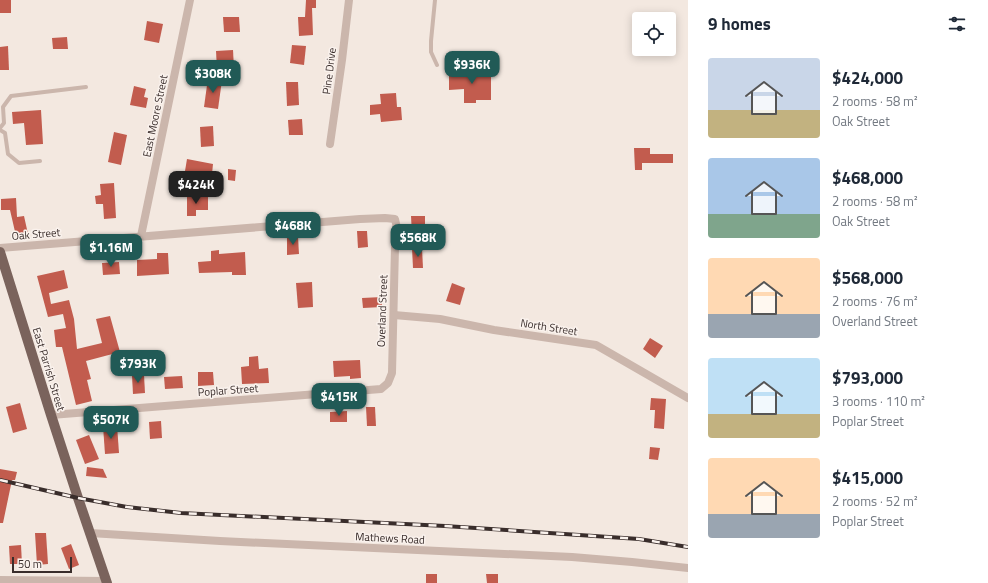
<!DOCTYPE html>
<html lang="en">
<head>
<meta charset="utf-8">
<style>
	body { margin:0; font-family:"Titillium Web",sans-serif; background:#f2f2f3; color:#1f2937; height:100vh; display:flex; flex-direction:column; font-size:15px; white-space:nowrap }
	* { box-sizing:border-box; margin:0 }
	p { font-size:13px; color:#747a83 }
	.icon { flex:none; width:22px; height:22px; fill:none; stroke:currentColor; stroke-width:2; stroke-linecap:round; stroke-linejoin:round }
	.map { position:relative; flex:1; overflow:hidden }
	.details { display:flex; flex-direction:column; background:#fff; width:300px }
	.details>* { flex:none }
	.fabs { position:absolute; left:632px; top:12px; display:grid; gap:8px }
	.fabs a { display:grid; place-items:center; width:44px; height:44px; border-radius:4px; background:#fff; box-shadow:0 2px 10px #0003; font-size:20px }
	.scale { position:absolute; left:12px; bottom:10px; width:60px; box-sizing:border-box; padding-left:4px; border:2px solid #392d2b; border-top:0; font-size:11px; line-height:14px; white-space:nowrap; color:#392d2b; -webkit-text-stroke:3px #faf2ed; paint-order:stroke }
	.price { position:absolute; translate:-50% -34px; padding:0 9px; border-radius:8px; background:#215a56; color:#fff; font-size:13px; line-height:26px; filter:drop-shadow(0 1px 2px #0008) }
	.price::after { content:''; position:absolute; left:50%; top:24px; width:12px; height:9px; margin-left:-6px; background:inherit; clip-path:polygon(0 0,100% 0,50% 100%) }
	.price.current { background:#222; color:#fff }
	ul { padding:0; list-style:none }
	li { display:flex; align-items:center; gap:12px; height:100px; padding:0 20px }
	li span { display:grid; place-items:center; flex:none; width:112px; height:80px; border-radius:4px; color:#555 }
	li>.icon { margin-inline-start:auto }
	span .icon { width:48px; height:48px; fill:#fffc; stroke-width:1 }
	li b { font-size:17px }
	h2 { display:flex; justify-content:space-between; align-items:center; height:48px; padding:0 20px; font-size:17px }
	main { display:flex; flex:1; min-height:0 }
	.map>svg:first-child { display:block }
</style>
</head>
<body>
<main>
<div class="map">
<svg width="688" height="583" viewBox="0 0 688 583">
	<rect width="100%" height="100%" fill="#f3e8e0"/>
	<!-- building -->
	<g fill="#c25c4e">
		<rect x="0" y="0" width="11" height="13"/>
		<path d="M306,0h10v8h-4l1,27 -14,1 -1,-19h7z"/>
		<path d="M223,17h16l1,15h-16z"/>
		<path d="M147,21l16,3 -4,19 -15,-3z"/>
		<path d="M67,37l1,12h-15l-1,-11z"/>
		<path d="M292,45l14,1 -2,19 -14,-2z"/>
		<path d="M8,46l1,24h-9v-23z"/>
		<path d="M233,50l1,18 -17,1 -1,-18z"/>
		<path d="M449,72h42v28h-15v3h-12v-14l-15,1z"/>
		<path d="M208,78l14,2 -4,29 -14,-2z"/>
		<path d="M286,82h12l1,23 -12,1z"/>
		<path d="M134,86l12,3 -2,8 4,1 -2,10 -16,-3z"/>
		<path d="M396,93l1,14h4l1,13 -21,2 -1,-8 -10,1v-10l11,-1 -1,-10z"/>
		<path d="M41,110l2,34 -17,1 -2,-22 -11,1 -1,-12z"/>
		<path d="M302,119l1,16h-14l-1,-15z"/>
		<path d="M213,126l1,20 -13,1 -1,-20z"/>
		<path d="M114,132l13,3 -6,30 -13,-3z"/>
		<path d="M634,148h16v6h23v9h-31v7h-7z"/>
		<path d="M187,159l26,5 -1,10 -12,-2 -1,8 -12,-2 1,-7h-3z"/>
		<path d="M228,169l8,1 -1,11 -7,-1z"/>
		<path d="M114,183l2,35 -12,1 -1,-15h-7l-1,-8 6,-1 -1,-11z"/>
		<path d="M187,196l21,1v13h-12v6h-9z"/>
		<path d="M16,198l1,19 7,-1 4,18 -12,2 -6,-26h-9v-11z"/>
		<path d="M411,216h14v19h-13z"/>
		<path d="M357,231h10l1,16 -10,1z"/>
		<path d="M298,237l1,17 -12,1v-17z"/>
		<path d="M412,248h10l1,20h-10z"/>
		<path d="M219,250v4l26,-2 1,23h-14v-3l-33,1 -1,-11 13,-1v-10z"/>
		<path d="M157,253h11l1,21 -32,2v-16l20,-1z"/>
		<path d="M119,262l1,12 -17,1 -1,-12z"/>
		<path d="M64,270l4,18 -19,5 2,11 18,-4 5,19 3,30 25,-6 -6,-24 14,-3 10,36 -34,9 5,18 -4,1 5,21 -16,4 -14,-58h-6l-2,-17 12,-2 -3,-14 -15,3 -11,-41z"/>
		<path d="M312,282l1,25 -15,1 -2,-25z"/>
		<path d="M452,283l13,5 -5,17 -14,-4z"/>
		<path d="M382,297v10l-19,1 -1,-10z"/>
		<path d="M650,338l13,8 -8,12 -12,-9z"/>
		<path d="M258,356l1,13 9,-1 1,15 -27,1 -1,-17 8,-1v-9z"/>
		<path d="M360,360l1,18 -11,1v-3l-16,1 -1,-16z"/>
		<path d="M198,372h15l1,13 -16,1z"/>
		<path d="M144,375l1,18 -12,1 -1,-18z"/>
		<path d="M182,376l1,12 -18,1 -1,-12z"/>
		<path d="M651,398l15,1 -2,30 -10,-1 1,-18h-5z"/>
		<path d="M20,403l7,26 -14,4 -7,-26z"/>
		<path d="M366,407h9l1,19h-9z"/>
		<path d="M347,411v11h-17v-10z"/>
		<path d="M161,421l1,17 -12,1 -1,-17z"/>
		<path d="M117,425l2,28 -14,1 -2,-28z"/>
		<path d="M89,435l10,24 -14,5 -9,-24z"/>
		<path d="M650,447l10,1 -2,12 -9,-1z"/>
		<path d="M87,467l16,2 4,9 -21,-2z"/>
		<path d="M0,469l17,3 -2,8h-3l-9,43h-3z"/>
		<path d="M35,533h11l2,31 -11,1z"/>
		<path d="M71,544l8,21 -10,4 -8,-21z"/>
		<path d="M21,545l1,19h-12l-1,-18z"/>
		<rect x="426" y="574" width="11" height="9"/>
		<path d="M486,574h12v9h-11z"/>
	</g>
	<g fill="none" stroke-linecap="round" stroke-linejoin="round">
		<!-- service -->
		<g stroke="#cbb6ac" stroke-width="4">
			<path d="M435,0l-4,41v11l6,13"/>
			<path d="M0,128l4,-5 -1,-16 8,-11 75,-9"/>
			<path d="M0,130l5,3 3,21 11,9 21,-2"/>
		</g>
		<!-- minor -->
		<g stroke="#cbb6ac" stroke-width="8">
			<path d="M330,144l12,-84 7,-60"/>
			<path d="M141,236l49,-236"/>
			<path d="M0,248l360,-29 25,-1 10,1 2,9 -2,19 -3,126 -4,10 -7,6 -330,26"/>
			<path d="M394,315l46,4 54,11 102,15 92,53"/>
			<path d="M90,533l130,8 352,16 60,5 56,6"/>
			<path d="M0,580l106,1"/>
		</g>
		<!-- primary -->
		<path stroke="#7a635c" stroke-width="10" d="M0,252l51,163 27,83 29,85"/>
		<!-- rail casing -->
		<g stroke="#392d2b" stroke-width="4">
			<path id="rail" d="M0,480l78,18 49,9 54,6 264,13 194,13 49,8"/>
		</g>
		<!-- rail -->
		<use href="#rail" stroke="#faf2ed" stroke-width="2.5" stroke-dasharray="8" stroke-linecap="butt"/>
	</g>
	<g text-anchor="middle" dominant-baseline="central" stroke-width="3" stroke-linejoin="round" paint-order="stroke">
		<!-- street labels -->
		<g font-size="11" fill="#392d2b" stroke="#faf2ed">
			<text transform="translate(329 71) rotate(-83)">Pine Drive</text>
			<text transform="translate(155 116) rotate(-78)">East Moore Street</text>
			<text transform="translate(36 234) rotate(-5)">Oak Street</text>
			<text transform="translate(382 311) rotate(-88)">Overland Street</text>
			<text transform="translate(549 327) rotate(9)">North Street</text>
			<text transform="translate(49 369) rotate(73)">East Parrish Street</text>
			<text transform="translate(228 390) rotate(-4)">Poplar Street</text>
			<text transform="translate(390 538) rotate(3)">Mathews Road</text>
		</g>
	</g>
</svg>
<div class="fabs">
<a><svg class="icon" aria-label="locate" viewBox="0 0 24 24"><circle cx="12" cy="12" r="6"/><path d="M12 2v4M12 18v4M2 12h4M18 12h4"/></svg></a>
</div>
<div class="scale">50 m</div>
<b class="price" style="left:472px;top:85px">$936K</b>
<b class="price" style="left:213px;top:94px">$308K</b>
<b class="price current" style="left:196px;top:205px">$424K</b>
<b class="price" style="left:293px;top:246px">$468K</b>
<b class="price" style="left:418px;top:258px">$568K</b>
<b class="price" style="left:111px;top:268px">$1.16M</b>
<b class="price" style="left:138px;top:384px">$793K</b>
<b class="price" style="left:339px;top:417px">$415K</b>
<b class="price" style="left:111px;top:440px">$507K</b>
</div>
<section class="details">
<h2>9 homes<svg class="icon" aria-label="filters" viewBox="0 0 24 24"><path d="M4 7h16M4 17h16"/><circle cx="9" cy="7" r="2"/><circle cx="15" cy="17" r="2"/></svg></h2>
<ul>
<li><span style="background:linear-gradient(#c9d6e8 65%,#c2b280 0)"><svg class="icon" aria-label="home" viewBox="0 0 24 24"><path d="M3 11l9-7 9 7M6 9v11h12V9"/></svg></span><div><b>$424,000</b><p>2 rooms · 58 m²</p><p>Oak Street</p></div></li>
<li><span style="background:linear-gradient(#a9c7e8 70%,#7fa58c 0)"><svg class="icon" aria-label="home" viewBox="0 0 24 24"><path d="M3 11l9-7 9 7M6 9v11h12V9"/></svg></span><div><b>$468,000</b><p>2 rooms · 58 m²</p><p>Oak Street</p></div></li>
<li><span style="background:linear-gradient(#ffd9b3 70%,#9aa5b1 0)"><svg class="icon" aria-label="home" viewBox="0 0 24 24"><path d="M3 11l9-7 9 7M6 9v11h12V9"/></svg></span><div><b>$568,000</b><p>2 rooms · 76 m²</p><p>Overland Street</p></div></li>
<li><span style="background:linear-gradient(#bfe0f5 70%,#c2b280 0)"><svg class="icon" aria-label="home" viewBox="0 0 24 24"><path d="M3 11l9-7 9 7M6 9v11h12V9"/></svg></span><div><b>$793,000</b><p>3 rooms · 110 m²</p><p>Poplar Street</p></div></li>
<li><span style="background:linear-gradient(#ffd9b3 70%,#9aa5b1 0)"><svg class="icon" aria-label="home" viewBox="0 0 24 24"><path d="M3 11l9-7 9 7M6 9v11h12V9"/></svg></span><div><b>$415,000</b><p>2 rooms · 52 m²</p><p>Poplar Street</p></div></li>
</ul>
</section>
</main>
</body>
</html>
